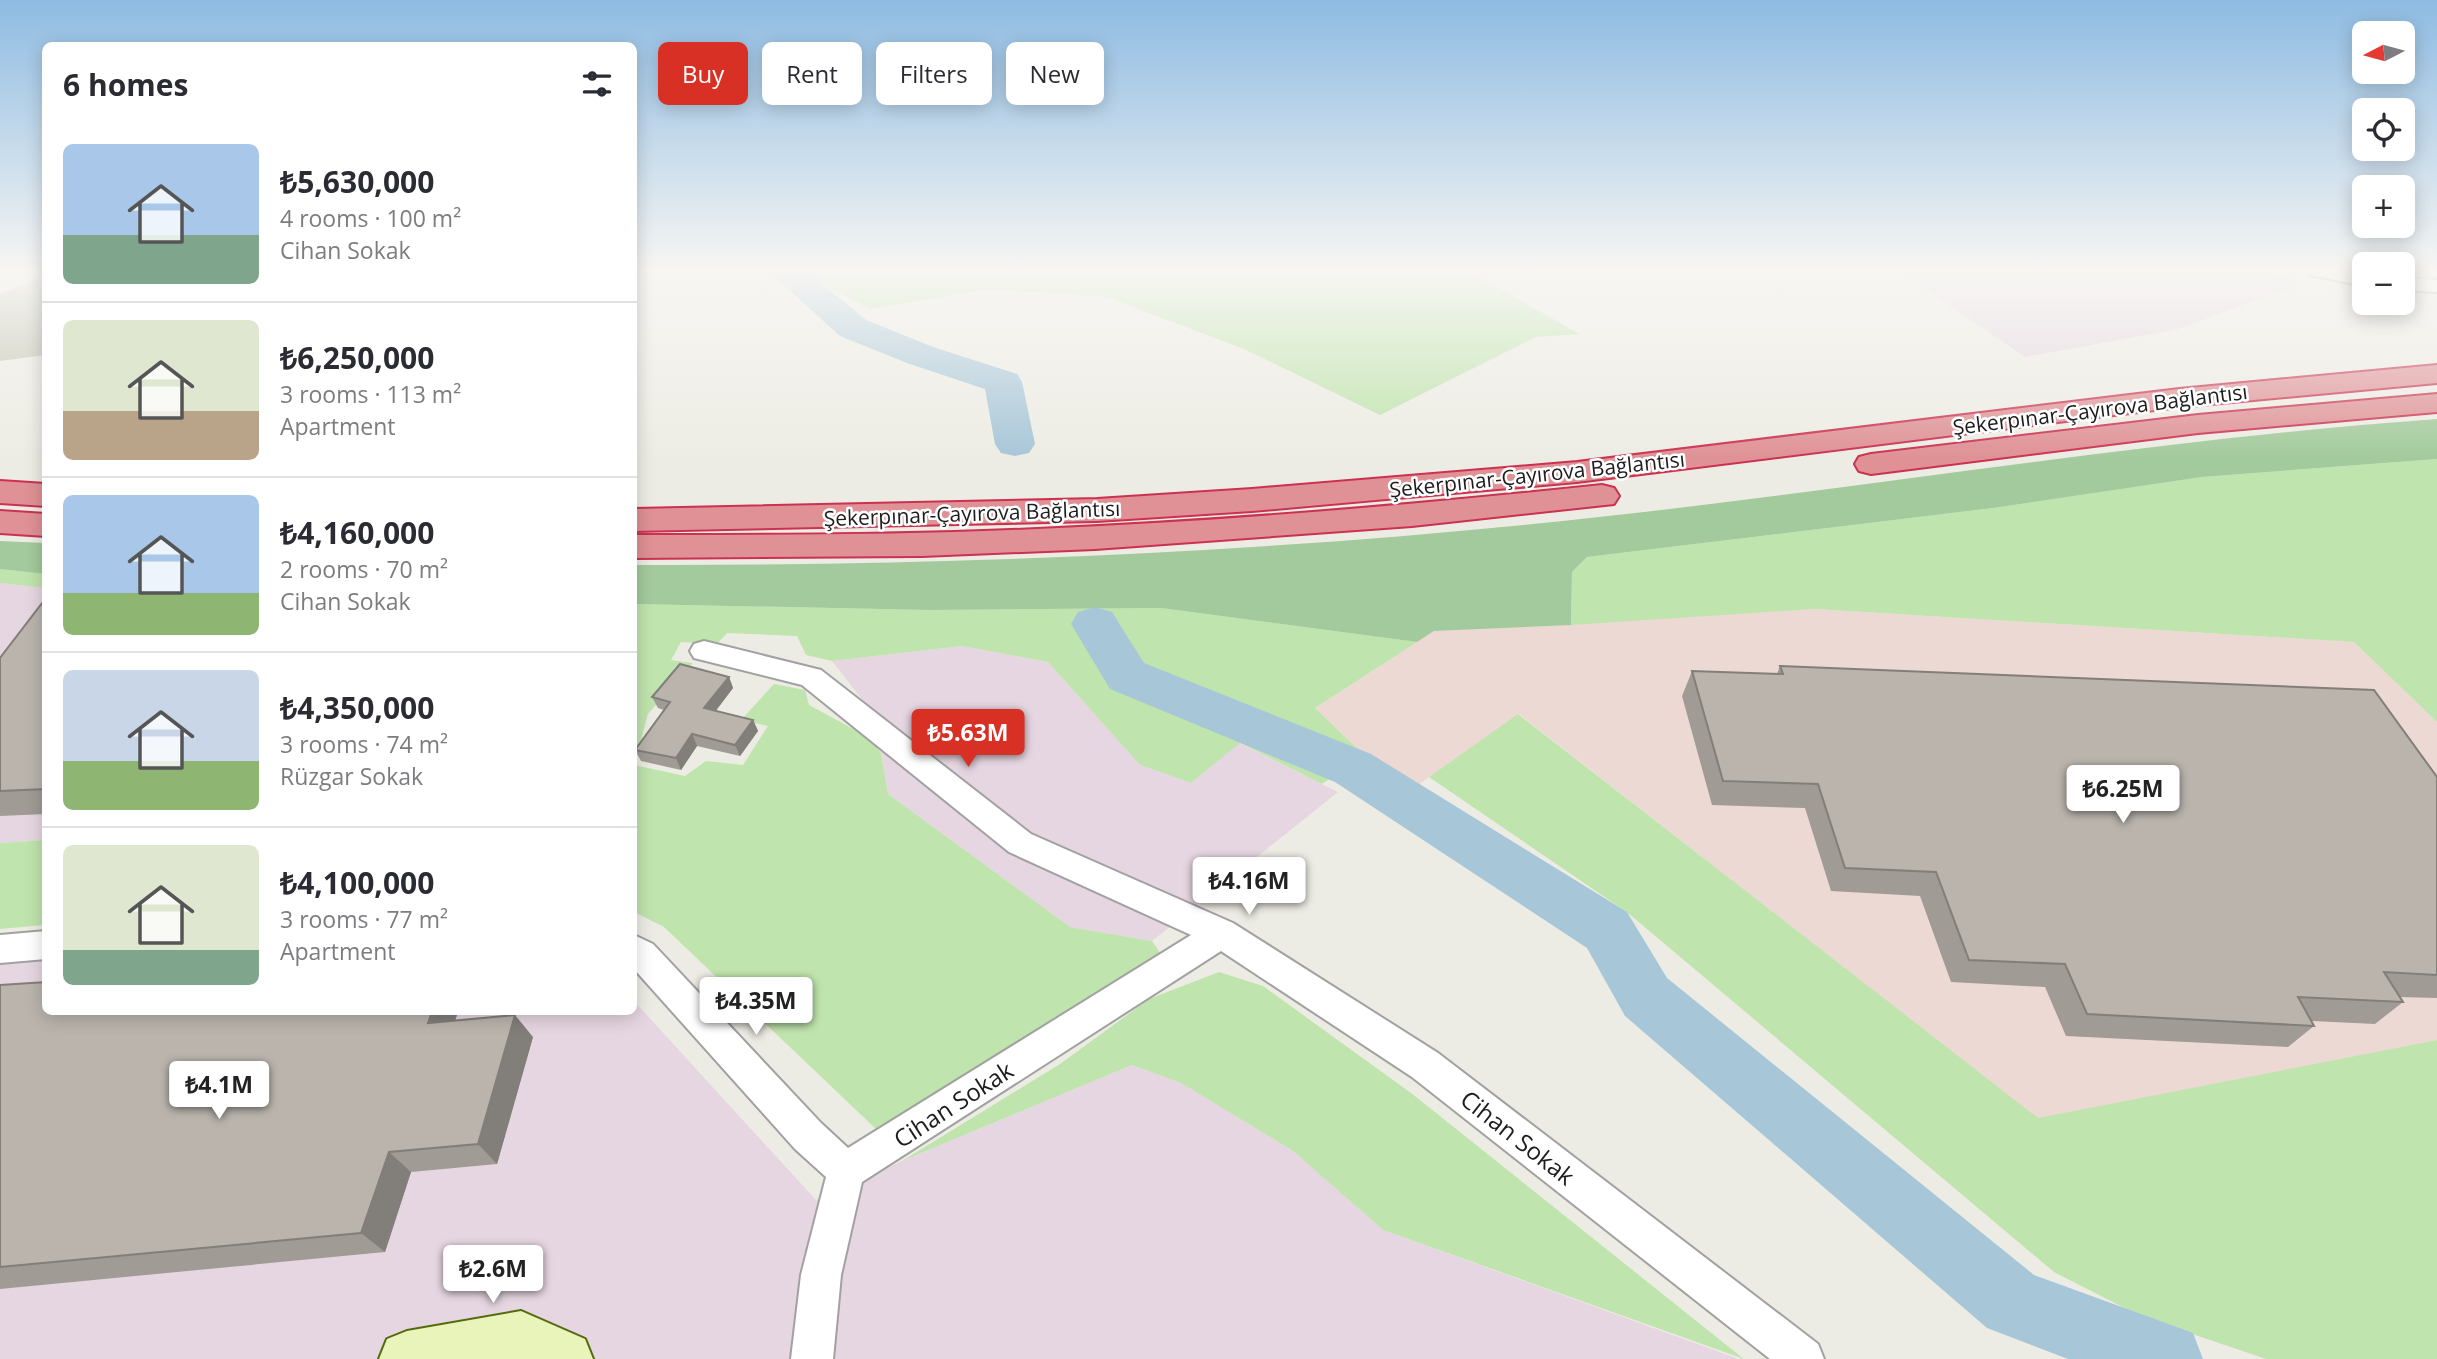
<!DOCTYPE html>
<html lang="en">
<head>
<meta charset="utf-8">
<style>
	body { margin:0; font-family:"Open Sans",sans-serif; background:#f7f7f7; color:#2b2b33; height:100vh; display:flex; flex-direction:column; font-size:26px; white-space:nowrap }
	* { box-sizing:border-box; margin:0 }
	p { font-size:23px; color:#7c7c81 }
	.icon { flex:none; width:38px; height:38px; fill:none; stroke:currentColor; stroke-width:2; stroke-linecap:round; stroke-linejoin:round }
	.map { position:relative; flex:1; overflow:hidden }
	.sheet { position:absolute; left:42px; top:42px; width:595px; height:973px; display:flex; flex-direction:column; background:#fff; border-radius:10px; box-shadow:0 4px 18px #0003 }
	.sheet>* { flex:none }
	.hud { position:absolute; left:658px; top:42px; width:665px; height:63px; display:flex; gap:14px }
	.needle { width:46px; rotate:264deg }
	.controls { position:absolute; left:2352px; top:21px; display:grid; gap:14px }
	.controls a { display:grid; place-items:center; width:63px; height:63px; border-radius:10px; background:#fff; box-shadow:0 4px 18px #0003; font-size:35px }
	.price { position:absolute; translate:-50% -60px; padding:0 16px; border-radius:7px; background:#fff; color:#222; font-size:23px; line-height:46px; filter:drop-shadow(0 2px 4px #0008) }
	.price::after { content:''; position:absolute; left:50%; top:42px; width:21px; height:16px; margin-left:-10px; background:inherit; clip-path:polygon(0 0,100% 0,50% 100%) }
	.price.current { background:#d93025; color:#fff }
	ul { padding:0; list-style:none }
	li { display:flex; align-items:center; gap:21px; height:175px; padding:0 21px }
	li+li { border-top:2px solid #e1e1e2 }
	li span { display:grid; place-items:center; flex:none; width:196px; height:140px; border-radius:10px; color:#555 }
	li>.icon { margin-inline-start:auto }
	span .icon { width:84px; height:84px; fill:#fffc; stroke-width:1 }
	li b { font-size:30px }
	h2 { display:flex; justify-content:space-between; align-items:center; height:84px; padding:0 21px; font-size:30px }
	.chip { padding:0 24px; border-radius:10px; background:#fff; box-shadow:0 4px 18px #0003; font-size:24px; line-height:63px }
	.chip.current { background:#d93025; color:#fff }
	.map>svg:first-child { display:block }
</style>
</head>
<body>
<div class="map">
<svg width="2437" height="1359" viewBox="0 0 2437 1359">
	<rect width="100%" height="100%" fill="#edece4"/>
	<!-- commercial -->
	<path fill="#edd9d4" d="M1815,609l539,33 83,80v318l-399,79 -519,-405 -114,80 -90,-86 119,-77z"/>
	<!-- industrial -->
	<g fill="#e6d6e1">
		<path d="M1897,269h373l31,15 -123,45 -153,28z"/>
		<path d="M0,583l46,5 -1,252 -45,3z"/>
		<path d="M962,646l86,16 92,103 51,18 48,-40 99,49 -186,149 -82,-14 -182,-133 -13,-78 -43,-55z"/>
		<path d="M45,953l1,59h588v-11l182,199 86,-39 230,-96 49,18 112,68 90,79 356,129h-1739v-403z"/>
	</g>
	<!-- construction -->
	<path fill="#bfc1b0" d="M45,275v80l-45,6v-67z"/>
	<!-- grass -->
	<g fill="#c0e4ad">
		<path d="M793,269h673l113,65 -43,3 -156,78 -136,-66 -137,-52 -118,-8 -119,20z"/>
		<path d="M2437,459v263l-83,-80 -539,-33 -244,16 1,-53 15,-15 406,-49 209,-31z"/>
		<path d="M0,569l45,5v14l-45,-5z"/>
		<path d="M634,604l296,6 231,-2 256,34 -102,66 49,47 -42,29 -82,-41 -49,40 -51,-18 -92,-103 -86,-16 -130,15 -26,-6 -9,-19 -70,-3 -10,11 -36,-2 -10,18 22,3 -45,51 -14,51 51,11 21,-15 37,4 25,-39 -27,-6 33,-36 31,6 4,15 61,33 11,15 7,41 182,133 82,14 11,16 -287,172 -212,-202 -30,-15z"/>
		<path d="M1518,714l520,404 399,-78v319h-171l-124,-42 -88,-45 -426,-359 -199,-136z"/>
		<path d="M45,840v85l-45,4v-86z"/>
		<path d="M1219,972l44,14 148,107 333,266 -361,-129 -90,-79 -112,-68 -49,-18 -230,96 158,-97 89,-65z"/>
	</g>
	<!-- forest -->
	<g fill="#a3ca9c">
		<path d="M2437,419v40l-235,18 -209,31 -406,49 -15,15 -1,53 -137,6 -17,11 -256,-34 -231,2 -296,-6v-39c300,1 600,-11 899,-41 302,-30 601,-83 904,-105z"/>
		<path d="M0,541l45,2v31l-45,-5z"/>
	</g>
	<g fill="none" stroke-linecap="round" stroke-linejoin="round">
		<!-- river -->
		<g fill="#a7c6d8" fill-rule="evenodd">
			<path d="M766,269h38l62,51 67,27 84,27 5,8 13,62 -6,9 -14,3 -14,-3 -6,-9 -10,-55 -78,-26 -67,-27z"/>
			<path d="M1095,607l17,5 32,51 227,91 256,158 40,66 367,297 159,58 10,26h-135l-81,-31 -362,-312 -38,-68 -252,-166 -225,-93 -39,-65 7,-12z"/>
		</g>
		<!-- street casing -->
		<g stroke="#a1a1a1" stroke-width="4">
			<g id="street">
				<path d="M2403,278l34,2v12l-34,-2z"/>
				<path d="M704,641l117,29 210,164 202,89 205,130 380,291 6,15h-54l-358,-282 -191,-126 -359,231 -21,93 -8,84h-42l10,-84 25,-98 -31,-28 -161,-180v-34l19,9 168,179 27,25 343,-213 -182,-83 -207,-167 -108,-27 -4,-7 4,-7z"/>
				<path d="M46,931v28l-46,4v-28z"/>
			</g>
		</g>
		<!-- secondary casing -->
		<g stroke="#546b0d" stroke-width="4">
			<g id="secondary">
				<path d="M2306,269l58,1v16l-54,-11z"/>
				<path d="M521,1311l64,28 8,20h-214l8,-20 20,-8z"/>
			</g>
		</g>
		<!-- highway casing -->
		<g stroke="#cb3150" stroke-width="4">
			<g id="highway">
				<path d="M2437,365v18l-258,24 -602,75 -325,29 -155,10 -463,10v-22l463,-10 155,-10 325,-27 602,-73z"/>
				<path d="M2437,394v18l-239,21 -327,41 -12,-3 -4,-7 4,-7 12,-3 327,-39z"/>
				<path d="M0,481l46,3v22l-46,-3z"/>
				<path d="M1602,485l12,3 5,8 -5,8 -202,22 -317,23 -173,7 -288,2v-23c134,0 269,0 403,-6 189,-8 377,-24 565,-44z"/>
				<path d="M0,511l46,3v22l-46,-3z"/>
			</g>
		</g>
		<!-- street -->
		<use href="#street" fill="#fff" fill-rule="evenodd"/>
		<!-- secondary -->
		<use href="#secondary" fill="#e9f4bb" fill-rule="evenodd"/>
		<!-- highway -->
		<use href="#highway" fill="#df9195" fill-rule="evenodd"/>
	</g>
	<!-- wall -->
	<g fill="#a09b95">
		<path d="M46,598v216l-46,2v-158z"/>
		<path d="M1780,666l657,111v221l-38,-1 4,5 -28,22 -63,-3 2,5 -26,21 -222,-11 -21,-49 -94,-5 -31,-86 -89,-5 -26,-83 -93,-3 -30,-109 10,-25 85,3z"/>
		<path d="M729,677l4,11 -17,23 37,9 5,11 -18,25 -43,-10 -16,24 -40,-9 -6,-11 29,-40 -6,-2 -6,-11z"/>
		<path d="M0,985l46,27h412l-3,8 78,17 -36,127 -86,8 -26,80 -385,37z"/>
	</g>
	<!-- shaded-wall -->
	<g fill="#827e79">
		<path d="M729,677l4,11 -24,31 -5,-11z"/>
		<path d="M753,720l5,11 -18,25 -5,-11z"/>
		<path d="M692,734l5,12 -16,24 -5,-12z"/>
		<path d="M432,1012h26l-11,33 -19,-22z"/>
		<path d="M515,1015l18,22 -36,127 -19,-20z"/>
		<path d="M389,1152l22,20 -26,80 -24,-19z"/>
	</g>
	<!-- building -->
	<g fill="#bab4ad" stroke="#827e79" stroke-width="2">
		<path d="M46,598v191l-46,2v-133z"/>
		<path d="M680,664l49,13 -25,31 49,12 -18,25 -43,-11 -16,24 -41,-8 35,-48 -18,-5z"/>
		<path d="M1780,666l594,24 63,87v198l-53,-3 19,30 -105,-5 16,29 -227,-12 -22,-50 -96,-4 -33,-88 -91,-4 -27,-84 -95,-3 -31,-110 91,3z"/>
		<path d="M46,982v30h386l-4,11 87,-8 -37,129 -89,8 -28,81 -361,34v-282z"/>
	</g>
	<!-- sky -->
	<linearGradient id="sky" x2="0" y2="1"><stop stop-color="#8ebbe2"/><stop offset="0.59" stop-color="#f7f6f3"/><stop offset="1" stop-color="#f7f6f3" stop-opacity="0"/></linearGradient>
	<rect width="2437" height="459" fill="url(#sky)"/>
	<g text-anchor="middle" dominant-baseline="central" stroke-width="5" stroke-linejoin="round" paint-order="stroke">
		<!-- street labels -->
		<g font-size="21" fill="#1d1d1d" stroke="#fff">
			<text transform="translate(2100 409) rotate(-7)">Şekerpınar-Çayırova Bağlantısı</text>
			<text transform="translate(1537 474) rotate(-6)">Şekerpınar-Çayırova Bağlantısı</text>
			<text transform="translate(972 513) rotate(-2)">Şekerpınar-Çayırova Bağlantısı</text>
		</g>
		<!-- near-street labels -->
		<g font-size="24" fill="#1d1d1d" stroke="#fff">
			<text transform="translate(953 1104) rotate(-33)">Cihan Sokak</text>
			<text transform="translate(1518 1137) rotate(38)">Cihan Sokak</text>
		</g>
	</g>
</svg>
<div class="controls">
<a><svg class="needle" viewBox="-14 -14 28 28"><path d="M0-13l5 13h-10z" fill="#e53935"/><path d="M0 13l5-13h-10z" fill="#7c7c81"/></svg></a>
<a><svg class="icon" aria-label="locate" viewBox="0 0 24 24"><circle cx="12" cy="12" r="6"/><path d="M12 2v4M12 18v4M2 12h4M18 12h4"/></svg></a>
<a>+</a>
<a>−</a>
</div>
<b class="price current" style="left:968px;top:769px">₺5.63M</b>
<b class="price" style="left:2123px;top:825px">₺6.25M</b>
<b class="price" style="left:1249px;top:917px">₺4.16M</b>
<b class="price" style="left:756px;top:1037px">₺4.35M</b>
<b class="price" style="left:219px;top:1121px">₺4.1M</b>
<b class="price" style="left:493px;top:1305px">₺2.6M</b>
<div class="hud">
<a class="chip current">Buy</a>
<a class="chip">Rent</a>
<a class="chip">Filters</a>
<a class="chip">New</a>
</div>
<section class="sheet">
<h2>6 homes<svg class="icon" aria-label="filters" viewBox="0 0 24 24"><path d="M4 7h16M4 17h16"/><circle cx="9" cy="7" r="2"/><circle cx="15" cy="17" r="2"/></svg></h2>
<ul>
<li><span style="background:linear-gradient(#a9c7e8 65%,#7fa58c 0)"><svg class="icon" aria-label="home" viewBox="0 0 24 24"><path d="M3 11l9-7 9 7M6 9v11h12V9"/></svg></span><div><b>₺5,630,000</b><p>4 rooms · 100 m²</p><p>Cihan Sokak</p></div></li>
<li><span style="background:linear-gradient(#dfe7d0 65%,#b9a48a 0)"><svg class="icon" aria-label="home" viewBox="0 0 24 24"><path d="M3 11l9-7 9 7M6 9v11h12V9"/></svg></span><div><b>₺6,250,000</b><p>3 rooms · 113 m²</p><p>Apartment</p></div></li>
<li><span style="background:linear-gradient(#a9c7e8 70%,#8fb573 0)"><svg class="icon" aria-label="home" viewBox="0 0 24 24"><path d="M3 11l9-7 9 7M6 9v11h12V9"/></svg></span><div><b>₺4,160,000</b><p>2 rooms · 70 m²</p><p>Cihan Sokak</p></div></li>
<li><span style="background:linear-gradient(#c9d6e8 65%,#8fb573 0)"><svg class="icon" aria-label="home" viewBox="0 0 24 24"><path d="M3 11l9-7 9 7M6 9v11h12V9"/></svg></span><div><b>₺4,350,000</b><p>3 rooms · 74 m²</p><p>Rüzgar Sokak</p></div></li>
<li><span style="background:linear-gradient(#dfe7d0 75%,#7fa58c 0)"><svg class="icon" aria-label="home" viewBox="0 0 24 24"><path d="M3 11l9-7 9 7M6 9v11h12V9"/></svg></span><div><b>₺4,100,000</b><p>3 rooms · 77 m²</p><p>Apartment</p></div></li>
</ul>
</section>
</div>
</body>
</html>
